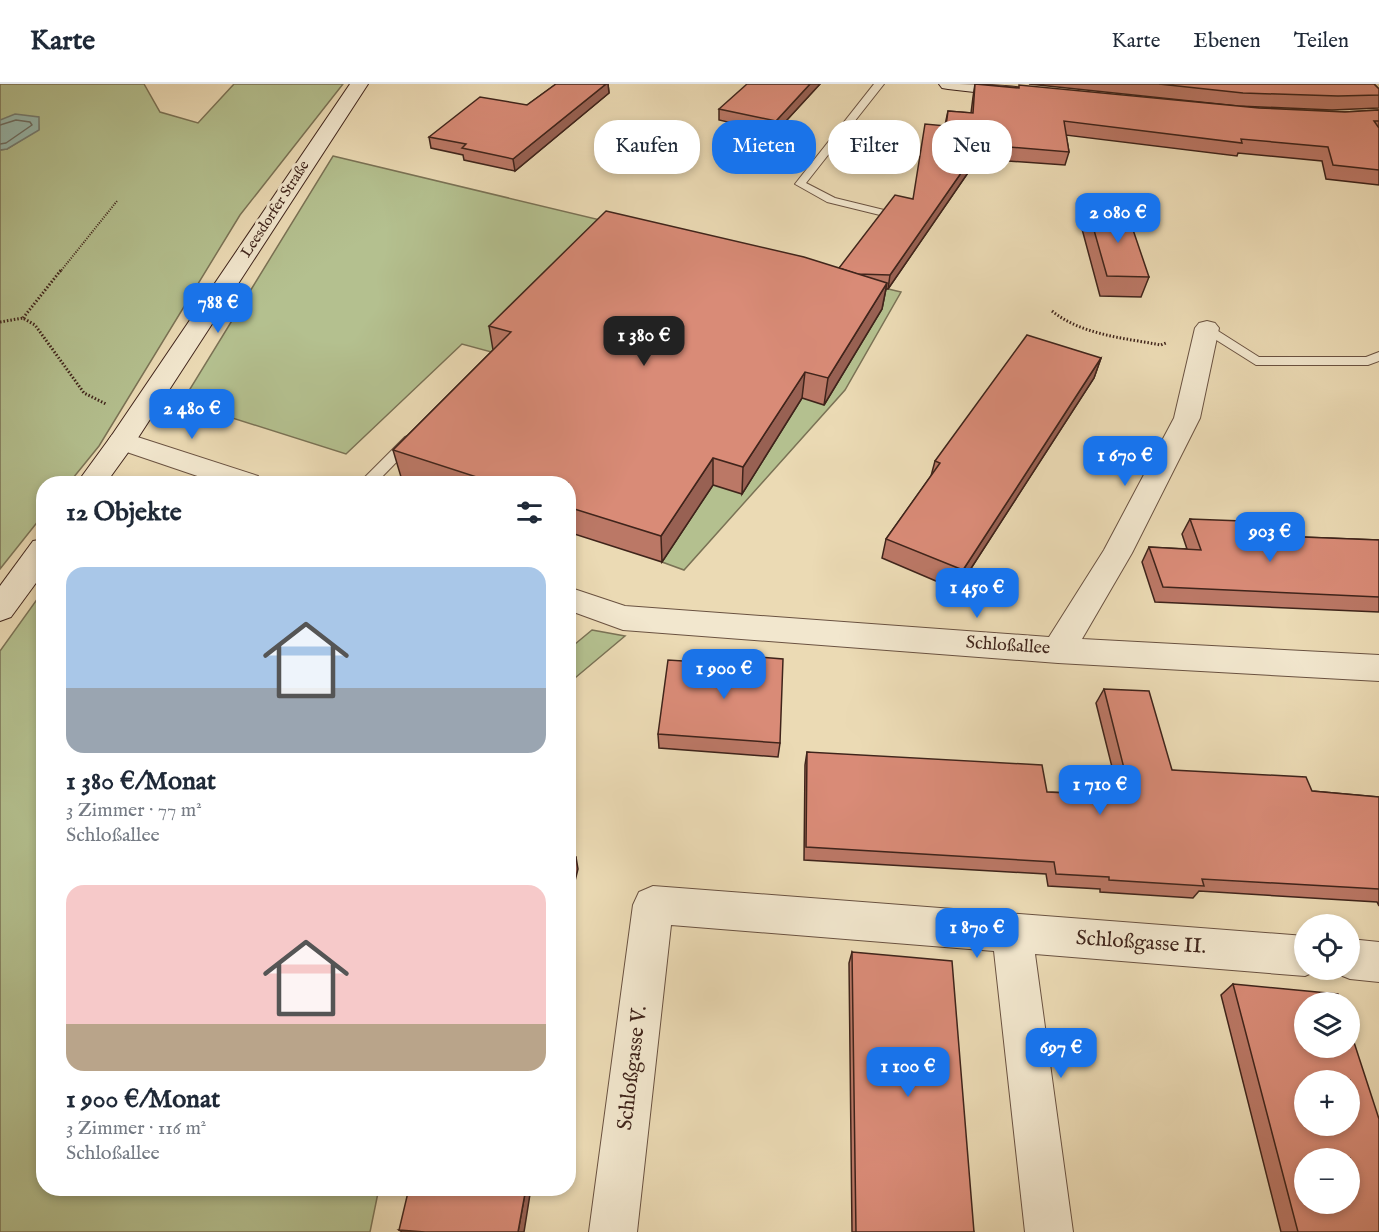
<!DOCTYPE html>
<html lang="de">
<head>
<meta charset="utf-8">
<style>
	body { margin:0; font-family:"IM FELL English",serif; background:#f2f2f3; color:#1f2937; height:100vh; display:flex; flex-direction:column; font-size:22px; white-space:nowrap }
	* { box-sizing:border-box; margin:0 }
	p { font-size:20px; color:#747a83 }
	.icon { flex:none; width:33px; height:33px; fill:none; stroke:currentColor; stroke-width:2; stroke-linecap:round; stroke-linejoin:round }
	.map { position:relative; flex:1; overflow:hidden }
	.details { position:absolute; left:36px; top:392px; width:540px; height:720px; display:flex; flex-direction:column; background:#fff; border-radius:24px; box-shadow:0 3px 9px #0003 }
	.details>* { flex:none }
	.top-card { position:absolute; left:594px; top:36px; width:570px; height:54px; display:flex; gap:12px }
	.fabs { position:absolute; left:1294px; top:830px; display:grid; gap:12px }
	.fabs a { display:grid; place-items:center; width:66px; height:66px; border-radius:50%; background:#fff; box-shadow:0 3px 9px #0003; font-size:30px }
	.price { position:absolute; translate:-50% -51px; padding:0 14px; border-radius:12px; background:#1a73e8; color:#fff; font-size:20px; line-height:39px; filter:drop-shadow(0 2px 3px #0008) }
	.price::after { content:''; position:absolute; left:50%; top:36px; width:18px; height:14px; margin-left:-9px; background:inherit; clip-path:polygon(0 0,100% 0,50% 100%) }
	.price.selected { background:#222; color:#fff }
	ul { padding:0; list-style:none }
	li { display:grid; align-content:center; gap:12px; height:318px; padding:0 30px }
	li span { display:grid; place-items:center; height:186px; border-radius:18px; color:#555 }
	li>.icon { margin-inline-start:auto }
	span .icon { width:108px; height:108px; fill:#fffc; stroke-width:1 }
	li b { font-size:26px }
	h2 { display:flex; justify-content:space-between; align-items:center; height:72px; padding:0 30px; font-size:26px }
	.tag { padding:0 21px; border-radius:24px; background:#fff; box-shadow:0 3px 9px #0003; font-size:21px; line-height:54px }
	.tag.selected { background:#1a73e8; color:#fff }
	header { display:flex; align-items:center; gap:36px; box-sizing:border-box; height:84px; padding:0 30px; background:#fff; border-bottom:2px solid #e0e1e3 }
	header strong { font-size:28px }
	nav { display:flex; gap:33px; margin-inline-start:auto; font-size:21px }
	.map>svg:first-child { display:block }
</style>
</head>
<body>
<header>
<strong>Karte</strong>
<nav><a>Karte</a><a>Ebenen</a><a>Teilen</a></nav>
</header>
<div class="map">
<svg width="1379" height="1148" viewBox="0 0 1379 1148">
	<rect width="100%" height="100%" fill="#ebdab4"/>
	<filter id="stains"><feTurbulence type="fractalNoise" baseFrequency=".00333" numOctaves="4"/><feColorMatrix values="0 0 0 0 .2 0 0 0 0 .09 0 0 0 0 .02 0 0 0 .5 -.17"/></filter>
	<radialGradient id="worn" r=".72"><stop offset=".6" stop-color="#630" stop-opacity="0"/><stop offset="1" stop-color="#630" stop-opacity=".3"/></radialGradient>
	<!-- green -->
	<g fill="#b4c08f" stroke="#7a7255" stroke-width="1.5">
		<path d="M0,0h144l16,28 38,11 36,-39h109l-103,131 -141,231 -30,37h-25l-1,32 -43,54v-419l7,-1 32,-20 -1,-12 -38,3z"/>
		<path d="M333,72l568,136 -56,98 -161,180 -22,-8 -94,-79h-149l-18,-6 113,-119 -52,-14 -116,110 -164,-52z"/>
		<path d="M43,507l1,597h335l-9,44h-370v-581z"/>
		<path d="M592,546l33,6 -56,47v-34z"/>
	</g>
	<!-- water -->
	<path fill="#98baaf" stroke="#747e74" stroke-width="1.5" d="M15,30l24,3v13l-32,19 -7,1v-30z"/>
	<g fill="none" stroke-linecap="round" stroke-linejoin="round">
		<!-- shore -->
		<path stroke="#6c6f65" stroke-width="1.5" d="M0,41l16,-5 14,2 2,3 -26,18 -6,1"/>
		<!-- lane casing -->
		<g stroke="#6a5241" stroke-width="2">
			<g id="lane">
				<path d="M874,0h10l-78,99 29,15 49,12 2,2 -6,3 -53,-13 -32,-18z"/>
				<path d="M1207,240l52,33h107l13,-5v9l-11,4h-112l-54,-34 -2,-3 2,-3z"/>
				<path d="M410,351l7,5 -2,3 -39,40h-17l46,-46z"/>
			</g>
		</g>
		<!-- street casing -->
		<g stroke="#6a5241" stroke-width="2">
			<g id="street">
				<path d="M1207,237l8,2 4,5 -19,90 -68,135 -50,86 297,16v26l-321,-18 -435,-33 -55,-20v-23l57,19 424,31 55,-87 70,-132 21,-90 4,-5z"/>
				<path d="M122,348l136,44 4,7h-44l-106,-36 -4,-6 4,-6z"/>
				<path d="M653,802l652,50v33h15l-15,7 -270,-22 38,278h-48l-31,-281 -323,-26 -34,307h-48l44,-327 6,-13z"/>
				<path d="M1350,855l29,3v40l-29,-3 -15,-6 -1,-4h16z"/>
			</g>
		</g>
		<!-- secondary casing -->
		<g stroke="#3f241b" stroke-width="2">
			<g id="secondary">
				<path d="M350,0h18l-236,363 -26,36h-29l35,-48z"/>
				<path d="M939,0c28,0 58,0 85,4l3,4 -3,4 -6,1 -70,-8 -6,-1z"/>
				<path d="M44,455v33l-33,45 -11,4v-35l33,-45z"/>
			</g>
		</g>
		<!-- path-far1 -->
		<path stroke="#3f241b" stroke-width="2" stroke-dasharray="1 1.5" stroke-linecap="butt" d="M60,188l57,-71"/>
		<!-- path -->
		<g stroke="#3f241b" stroke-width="3" stroke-dasharray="1.5 2" stroke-linecap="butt">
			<path d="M1052,227c30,24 72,27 109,34l5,-2"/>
			<path d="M23,234l38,-48"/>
			<path d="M0,238l23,-4 12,7 49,68 22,11"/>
		</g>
		<!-- lane -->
		<use href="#lane" fill="#f2e7ce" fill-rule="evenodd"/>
		<!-- street -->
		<use href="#street" fill="#f2e7ce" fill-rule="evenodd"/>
		<!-- secondary -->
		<use href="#secondary" fill="#f2e7ce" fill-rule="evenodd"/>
	</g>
	<!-- wall -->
	<g fill="#bb7866" stroke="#3f241b" stroke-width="1.5">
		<path d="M556,0h52l1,9 -94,78 -51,-11 -1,-5 -32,-7 -2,-11 98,-32z"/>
		<path d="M820,0l-45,49 -56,-13v-11z"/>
		<path d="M975,0l284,24 86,4 34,-2v75l-53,-6 -4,-18 -84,-8 -1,3 -171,-21 3,17 -4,13 -71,-5 -1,6 -19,-2 -86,125h-2l-4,20 -58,96 -22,-7 -60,96 -29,-9 -51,77 -94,-30v-49h-149l-18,-6 -8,-27 100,-100 -4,-24 350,-58 74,-69 32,-74 3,-14 23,2 2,-16z"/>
		<path d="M1029,0h345l5,5v19l-47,2 -94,-4z"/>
		<path d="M1088,125l61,68 -8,20 -41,-1 -18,-67z"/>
		<path d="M1101,274l-7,20 -137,212 -75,-32 4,-19 45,-63 4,-15z"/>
		<path d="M1190,435l57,16 132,5v72l-224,-10 -13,-40 7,-15 38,2 -5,-15z"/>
		<path d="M746,581l34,78 -2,14 -119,-9 -1,-14z"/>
		<path d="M1104,605l68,81 140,21 67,6v109l-2,-4 -178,-11 -6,7 -93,-6v-3l-52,-3 -2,-12 -242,-14 1,-95 2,-13 240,40 72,3 -23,-92z"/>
		<path d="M852,868l122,280h-122l-3,-269z"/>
		<path d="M1233,900l146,248h-98l-60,-237z"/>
		<path d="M399,1146l125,2h-122z"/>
	</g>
	<!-- shaded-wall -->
	<g fill="#986153" stroke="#3f241b" stroke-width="1.5">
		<path d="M606,0h2l1,9 -94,78 -2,-12z"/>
		<path d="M810,0h10l-45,49 1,-12z"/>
		<path d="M977,66l-3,14 -86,125 2,-14z"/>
		<path d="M887,199l-5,26 -58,96 4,-27z"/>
		<path d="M1101,274l-7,20 -137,212 6,-20z"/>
		<path d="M805,288l-3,26 -60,96 1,-27z"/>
		<path d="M713,374v27l-51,77 -1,-26z"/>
		<path d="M576,773l2,12 -10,40v-22z"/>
		<path d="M568,847l3,9 -3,13z"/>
		<path d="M526,1104h5l-7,44h-6z"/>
	</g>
	<!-- building -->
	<g fill="#d98b77" stroke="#3f241b" stroke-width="1.5" fill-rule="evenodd">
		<path d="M556,0h50l-93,75 -51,-11 4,-4 -37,-7 51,-40 47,8z"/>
		<path d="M747,0h63l-34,37 -57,-12z"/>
		<path d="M975,0l44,4v-3l240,23 86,4 34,-2v11h-5l5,7v42l-46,-5 -5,-18 -87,-8 1,4 -178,-22 5,31 -72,-6 -1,6 -19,-2 -87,125 -33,-1 -18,-6 56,-73 18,4 12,-75 21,2 2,-15 25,2z"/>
		<path d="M1159,0h215l5,5v6l-41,1 -95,-3z"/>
		<path d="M1088,125l39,3 22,65 -42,-1z"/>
		<path d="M606,127l198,46 83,26 -59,95 -23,-6 -62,95 -30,-9 -52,78 -93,-29v-24h-73l-102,-33 118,-118 -22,-6z"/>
		<path d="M1027,251l74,23 -138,212 -77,-31 54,-76 -5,-2z"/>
		<path d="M1190,435l52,2 5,14 132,5v57l-216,-10 -14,-40 52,3z"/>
		<path d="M746,572l37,3 -3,84 -122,-9 10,-74 78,5z"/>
		<path d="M1104,605l45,2 23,79 134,7 6,14 67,6v92l-177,-10 2,7 -95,-6v-3l-53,-3 -2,-12 -248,-15 1,-95 235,13 5,27 84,4z"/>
		<path d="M568,773h8l-8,30z"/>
		<path d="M852,868l100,9 22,271h-118z"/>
		<path d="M1233,900l105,10 3,8h-36v45h45v-17l29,89v113h-81zM1305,996h45v45h-45zM1305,1074h45v45h-45z"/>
		<path d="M409,1104h117l-8,44h-93l-26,-2z"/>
	</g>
	<g text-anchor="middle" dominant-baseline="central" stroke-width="6" stroke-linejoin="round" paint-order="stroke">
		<!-- far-street labels -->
		<g font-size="15" fill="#3f241b" stroke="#f2e7ce">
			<text transform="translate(275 125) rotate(-57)">Leesdorfer Straße</text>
		</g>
		<!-- street labels -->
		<g font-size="18" fill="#3f241b" stroke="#f2e7ce">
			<text transform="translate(1008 562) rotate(4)">Schloßallee</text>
		</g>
		<!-- near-street labels -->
		<g font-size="21" fill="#3f241b" stroke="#f2e7ce">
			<text transform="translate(1141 859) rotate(4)">Schloßgasse II.</text>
			<text transform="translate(633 984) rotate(-83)">Schloßgasse V.</text>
		</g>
	</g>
	<rect width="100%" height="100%" filter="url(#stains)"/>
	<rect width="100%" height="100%" fill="url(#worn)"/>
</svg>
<div class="fabs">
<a><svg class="icon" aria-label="locate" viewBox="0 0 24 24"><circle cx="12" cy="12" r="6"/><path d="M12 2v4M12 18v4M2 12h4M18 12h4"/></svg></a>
<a><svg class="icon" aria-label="layers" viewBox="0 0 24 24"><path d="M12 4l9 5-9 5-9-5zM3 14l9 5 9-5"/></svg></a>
<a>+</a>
<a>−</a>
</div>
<b class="price" style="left:1118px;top:160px">2 080 €</b>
<b class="price" style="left:218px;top:250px">788 €</b>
<b class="price selected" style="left:644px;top:283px">1 380 €</b>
<b class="price" style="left:192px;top:356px">2 480 €</b>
<b class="price" style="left:1125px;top:403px">1 670 €</b>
<b class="price" style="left:1270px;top:479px">903 €</b>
<b class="price" style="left:977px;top:535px">1 450 €</b>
<b class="price" style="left:724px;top:616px">1 900 €</b>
<b class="price" style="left:1100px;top:732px">1 710 €</b>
<b class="price" style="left:977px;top:875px">1 870 €</b>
<b class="price" style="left:1061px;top:995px">697 €</b>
<b class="price" style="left:908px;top:1014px">1 100 €</b>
<div class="top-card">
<a class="tag">Kaufen</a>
<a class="tag selected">Mieten</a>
<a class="tag">Filter</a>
<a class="tag">Neu</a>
</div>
<section class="details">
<h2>12 Objekte<svg class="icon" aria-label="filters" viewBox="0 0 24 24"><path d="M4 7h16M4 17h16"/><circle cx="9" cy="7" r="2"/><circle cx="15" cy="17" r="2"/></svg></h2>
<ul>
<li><span style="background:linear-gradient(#a9c7e8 65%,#9aa5b1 0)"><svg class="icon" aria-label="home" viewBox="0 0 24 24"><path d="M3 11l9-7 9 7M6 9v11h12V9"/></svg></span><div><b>1 380 €/Monat</b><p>3 Zimmer · 77 m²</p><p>Schloßallee</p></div></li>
<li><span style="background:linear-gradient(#f6c9c9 75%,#b9a48a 0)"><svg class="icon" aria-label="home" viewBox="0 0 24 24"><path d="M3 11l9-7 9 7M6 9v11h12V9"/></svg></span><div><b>1 900 €/Monat</b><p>3 Zimmer · 116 m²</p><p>Schloßallee</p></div></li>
</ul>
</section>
</div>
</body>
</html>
